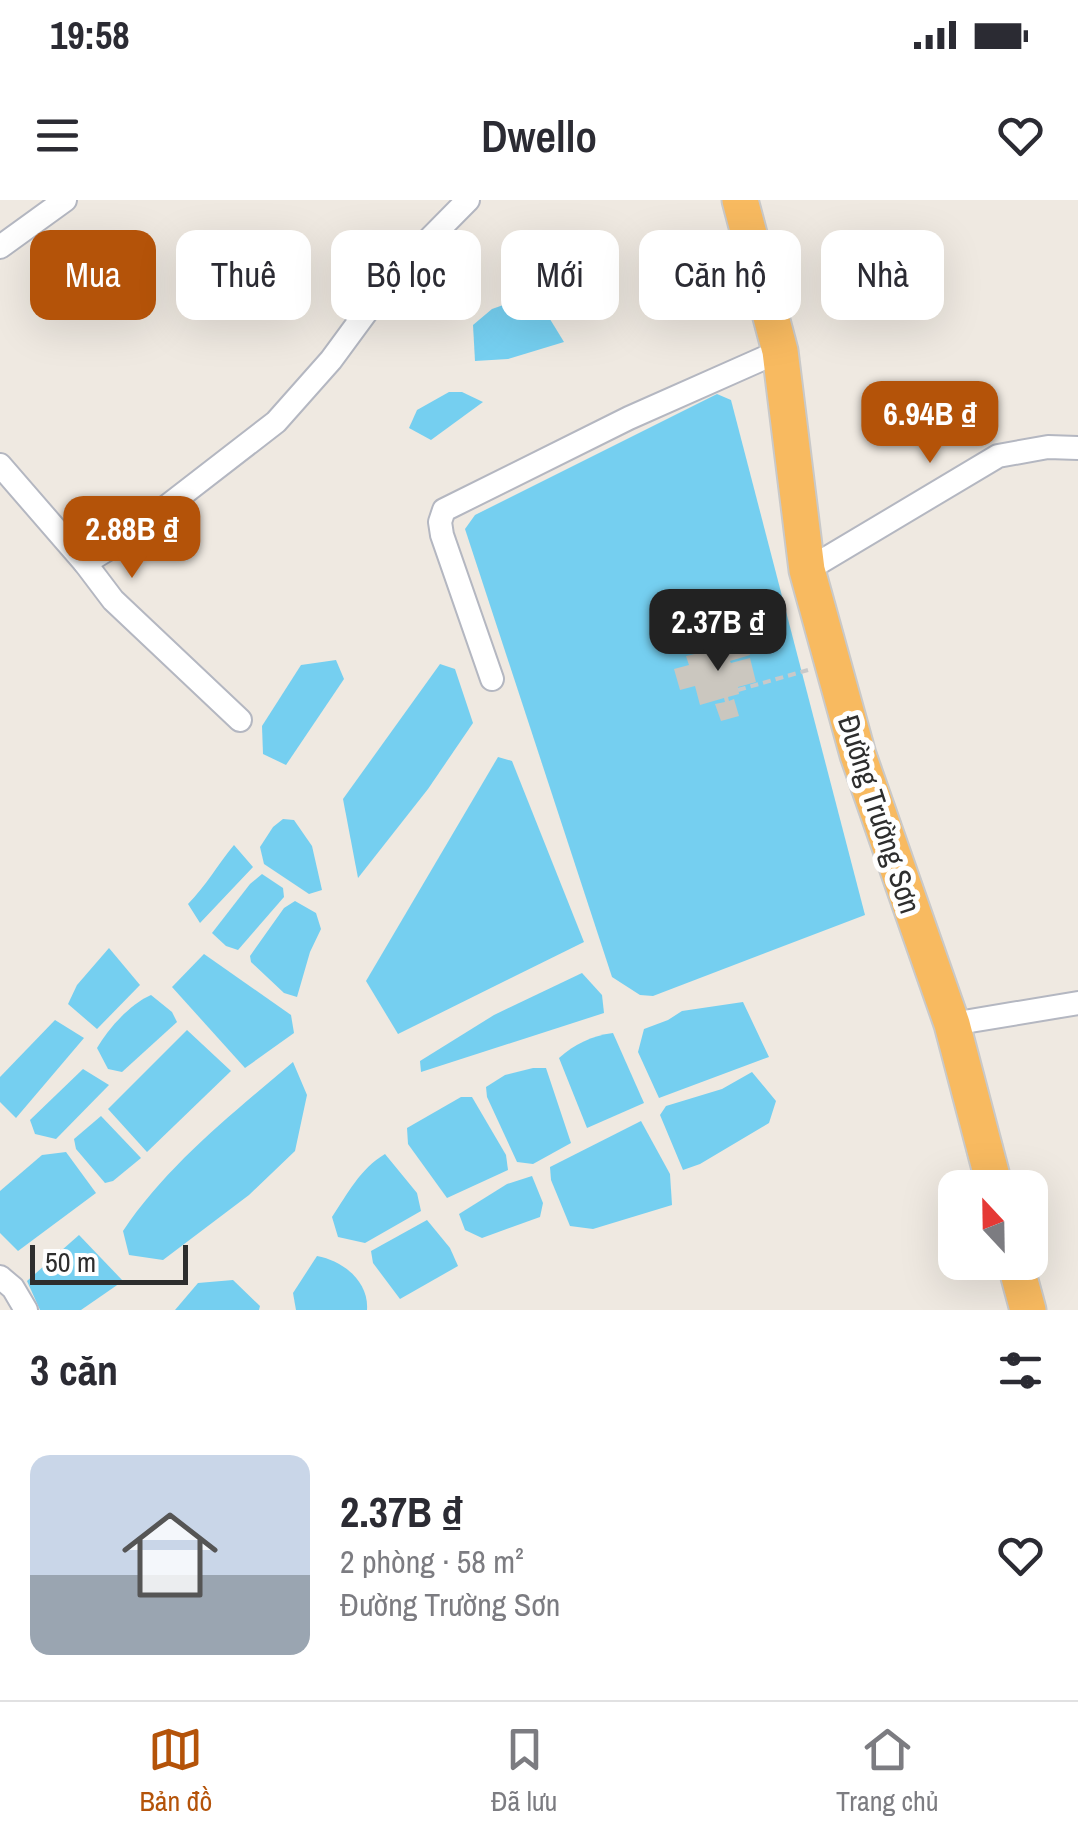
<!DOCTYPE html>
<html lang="vi">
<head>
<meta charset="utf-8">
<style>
	body { margin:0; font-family:"Archivo Narrow",sans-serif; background:#f2f2f3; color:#2b2b33; height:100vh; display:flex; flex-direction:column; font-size:38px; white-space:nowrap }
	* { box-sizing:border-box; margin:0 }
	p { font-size:32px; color:#7c7c81 }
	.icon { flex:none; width:55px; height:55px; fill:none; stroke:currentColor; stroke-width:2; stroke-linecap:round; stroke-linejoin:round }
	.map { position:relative; height:1110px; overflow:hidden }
	.side { display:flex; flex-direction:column; background:#fff; flex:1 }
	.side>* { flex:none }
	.hud { position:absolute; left:30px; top:30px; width:1020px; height:90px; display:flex; gap:20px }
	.needle { width:65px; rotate:338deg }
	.fabs { position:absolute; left:938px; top:970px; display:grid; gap:20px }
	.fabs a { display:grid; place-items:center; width:110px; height:110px; border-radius:20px; background:#fff; box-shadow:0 10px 40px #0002; font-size:50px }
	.scale { position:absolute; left:30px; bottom:25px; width:158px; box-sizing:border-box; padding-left:10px; border:5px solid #2e2e2e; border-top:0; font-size:28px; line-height:35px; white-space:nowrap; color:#2e2e2e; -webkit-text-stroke:8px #fff; paint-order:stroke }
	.price { position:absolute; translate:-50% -85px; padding:0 22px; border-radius:20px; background:#b45309; color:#fff; font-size:32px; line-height:65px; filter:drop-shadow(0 2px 5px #0008) }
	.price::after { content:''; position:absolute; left:50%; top:60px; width:30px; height:22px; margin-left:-15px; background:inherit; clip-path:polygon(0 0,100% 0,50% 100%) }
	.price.current { background:#222; color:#fff }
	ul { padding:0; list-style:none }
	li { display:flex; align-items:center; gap:30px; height:250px; padding:0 30px }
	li+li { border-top:2px solid #e1e1e2 }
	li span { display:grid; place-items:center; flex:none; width:280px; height:200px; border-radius:20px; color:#555 }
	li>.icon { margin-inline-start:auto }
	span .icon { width:120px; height:120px; fill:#fffc; stroke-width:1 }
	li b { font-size:42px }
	h2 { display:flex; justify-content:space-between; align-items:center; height:120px; padding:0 30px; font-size:42px }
	.tag { padding:0 35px; border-radius:20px; background:#fff; box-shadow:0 10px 40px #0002; font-size:35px; line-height:90px }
	.tag.current { background:#b45309; color:#fff }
	.status { display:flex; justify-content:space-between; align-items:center; height:70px; padding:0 50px; background:#fff; direction:ltr }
	.status svg { height:28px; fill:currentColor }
	header { display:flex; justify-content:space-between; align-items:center; height:130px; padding:0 30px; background:#fff; font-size:45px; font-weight:600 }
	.menu { display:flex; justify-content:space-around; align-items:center; height:140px; border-top:2px solid #e1e1e2; background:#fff; font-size:28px; color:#7c7c81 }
	.menu a { display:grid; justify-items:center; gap:5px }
	.menu .current { color:#b45309 }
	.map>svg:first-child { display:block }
</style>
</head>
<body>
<div class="status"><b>19:58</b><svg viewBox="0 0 49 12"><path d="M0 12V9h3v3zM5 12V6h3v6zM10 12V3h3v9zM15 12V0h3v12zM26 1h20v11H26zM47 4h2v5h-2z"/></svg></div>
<header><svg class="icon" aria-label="menu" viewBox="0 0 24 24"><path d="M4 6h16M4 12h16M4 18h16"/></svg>Dwello<svg class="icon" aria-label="heart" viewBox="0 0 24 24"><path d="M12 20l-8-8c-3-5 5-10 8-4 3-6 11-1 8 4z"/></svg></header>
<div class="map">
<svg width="1078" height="1110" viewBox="0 0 1078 1110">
	<rect width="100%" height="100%" fill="#efe9e1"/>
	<!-- water -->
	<g fill="#75cff0">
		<path d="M509,103l36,8 19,31 -56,17 -33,2 -2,-36 19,-16z"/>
		<path d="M449,192h13l21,10 -52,38 -22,-12 8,-18z"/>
		<path d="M717,194l14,6 134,515 -212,81 -13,-1 -28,-18 -147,-448 10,-14z"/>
		<path d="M336,460l8,19 -58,86 -23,-11 -1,-28 39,-61z"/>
		<path d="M440,464l15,5 18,54 -45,66 -70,89 -15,-79z"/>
		<path d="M498,557l14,4 72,181 -186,92 -32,-53z"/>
		<path d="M283,619l11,1 18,26 10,44 -13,4 -45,-30 -4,-17 13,-20z"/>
		<path d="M234,645l19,22 -53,56 -12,-19c18,-18 30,-40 46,-59z"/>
		<path d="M262,674l21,14 1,9 -46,53 -12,-4 -14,-13 38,-49z"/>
		<path d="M295,701l21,12 5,16 -11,23 -13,45 -13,-4 -33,-31 -1,-6 34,-48z"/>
		<path d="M109,748l31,37 -43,44 -29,-25 9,-19z"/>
		<path d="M204,754l87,61 3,18 -49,35 -73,-81z"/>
		<path d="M582,773l20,22 2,18 -183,59 -1,-11 74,-46z"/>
		<path d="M151,795l21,17 5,10 -55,50 -14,-3 -11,-21c11,-19 33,-44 54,-53z"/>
		<path d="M743,802l26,55 -110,41 -21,-46 6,-23 24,-9 14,-9z"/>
		<path d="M55,820l29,18 -68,80 -16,-16v-25z"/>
		<path d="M187,830l44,41 -84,81 -39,-43z"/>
		<path d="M613,833l31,70 -57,25 -28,-70c16,-14 32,-22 54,-25z"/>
		<path d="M293,862l14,33 -12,56 -46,44 -86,65 -34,-5 -6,-24c45,-67 109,-117 170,-169z"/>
		<path d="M533,868h13l25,75 -38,21 -16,-2 -30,-65 -1,-10 19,-12z"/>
		<path d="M83,869l26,16 -53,54 -21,-5 -5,-14z"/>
		<path d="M752,872l24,29 -7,22 -69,41 -17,6 -23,-55 6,-9 56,-17z"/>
		<path d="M461,897h11l34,58 2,15 -61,28 -39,-54 -1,-16z"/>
		<path d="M101,916l40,42 -28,23 -8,2 -29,-34 -2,-10z"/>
		<path d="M641,921l29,53 2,31 -79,24 -23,-3 -19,-46 -1,-13z"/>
		<path d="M66,952l30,41 -78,58 -18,-18v-42l42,-36z"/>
		<path d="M385,954l32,39 4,18 -56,32 -27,-6 -6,-20c16,-24 28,-48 53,-63z"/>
		<path d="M532,976l11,27 -3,14 -58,21 -17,-8 -6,-16 48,-30z"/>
		<path d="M427,1020l23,28 8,18 -58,33 -27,-36 -2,-12z"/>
		<path d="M79,1035l44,46 -42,29h-41l-13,-29z"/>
		<path d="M317,1056c27,5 52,26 50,54h-71l-3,-17z"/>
		<path d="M233,1080l27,26 -1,4h-84l23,-27z"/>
	</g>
	<!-- building -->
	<g fill="#cbc7bf">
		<path d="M713,420l5,18 -18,5 -5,-18z"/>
		<path d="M744,435l6,20 -20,6 1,2 19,-5 6,24 -18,5 1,7 -11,3 1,4 5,-2 5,17 -18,5 -6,-17 10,-2 -1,-4 -24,7 -5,-19 -15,4 -6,-21 15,-4 -3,-9 13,-3 -1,-4z"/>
	</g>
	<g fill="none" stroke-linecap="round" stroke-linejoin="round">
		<!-- minor casing -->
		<g stroke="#b4b7c1" stroke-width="26">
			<g id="minor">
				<path d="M0,47l65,-47"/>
				<path d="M0,265l85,98 28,37 127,120"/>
				<path d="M85,363l41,-25 150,-116 55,-62 61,-83 76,-77"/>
				<path d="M807,370l191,-114 50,-9 30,1"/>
				<path d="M492,479l-50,-144 -2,-13 4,-12 185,-92 151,-67"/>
				<path d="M952,824l126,-21"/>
				<path d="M0,1077l13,11 13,22"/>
			</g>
		</g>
		<!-- trunk casing -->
		<g stroke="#c9c9c9" stroke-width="39">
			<g id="trunk">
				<path d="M740,0l40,151 27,219 51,185 94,269 43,164"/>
				<path d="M1015,1062l13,48"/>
			</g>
		</g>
		<!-- path -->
		<path stroke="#c9c9c9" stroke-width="4" stroke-dasharray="8 5" stroke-linecap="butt" d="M738,490l70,-20"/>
		<!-- minor -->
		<use href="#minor" stroke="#fff" stroke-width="22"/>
		<!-- trunk -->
		<use href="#trunk" stroke="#f8ba60" stroke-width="35"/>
	</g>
	<g text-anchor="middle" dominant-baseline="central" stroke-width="10" stroke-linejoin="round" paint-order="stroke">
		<!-- street labels -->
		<g font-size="30" fill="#2e2e2e" stroke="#fff">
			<text transform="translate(880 614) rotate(72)">Đường Trường Sơn</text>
		</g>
	</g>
</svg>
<div class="fabs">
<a><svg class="needle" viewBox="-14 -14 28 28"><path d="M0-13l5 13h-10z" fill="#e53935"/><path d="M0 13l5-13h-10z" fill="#7c7c81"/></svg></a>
</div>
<div class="scale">50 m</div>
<b class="price" style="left:930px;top:266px">6.94B ₫</b>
<b class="price" style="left:132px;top:381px">2.88B ₫</b>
<b class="price current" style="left:718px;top:474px">2.37B ₫</b>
<div class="hud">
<a class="tag current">Mua</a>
<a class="tag">Thuê</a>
<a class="tag">Bộ lọc</a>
<a class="tag">Mới</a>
<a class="tag">Căn hộ</a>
<a class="tag">Nhà</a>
</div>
</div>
<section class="side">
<h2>3 căn<svg class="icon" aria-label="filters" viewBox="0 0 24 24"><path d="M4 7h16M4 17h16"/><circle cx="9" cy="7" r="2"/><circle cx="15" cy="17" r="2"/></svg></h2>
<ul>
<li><span style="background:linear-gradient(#c9d6e8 60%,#9aa5b1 0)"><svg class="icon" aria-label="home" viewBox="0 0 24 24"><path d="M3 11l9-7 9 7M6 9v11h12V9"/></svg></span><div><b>2.37B ₫</b><p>2 phòng · 58 m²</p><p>Đường Trường Sơn</p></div><svg class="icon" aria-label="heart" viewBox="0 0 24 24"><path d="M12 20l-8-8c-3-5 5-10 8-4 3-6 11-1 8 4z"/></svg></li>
</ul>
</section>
<nav class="menu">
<a class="current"><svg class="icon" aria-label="map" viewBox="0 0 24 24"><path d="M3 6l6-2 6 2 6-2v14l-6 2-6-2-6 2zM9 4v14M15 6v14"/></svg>Bản đồ</a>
<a><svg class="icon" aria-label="saved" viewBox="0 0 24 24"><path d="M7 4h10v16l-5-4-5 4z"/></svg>Đã lưu</a>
<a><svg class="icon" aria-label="home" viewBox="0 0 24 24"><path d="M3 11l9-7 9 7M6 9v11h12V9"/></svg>Trang chủ</a>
</nav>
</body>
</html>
